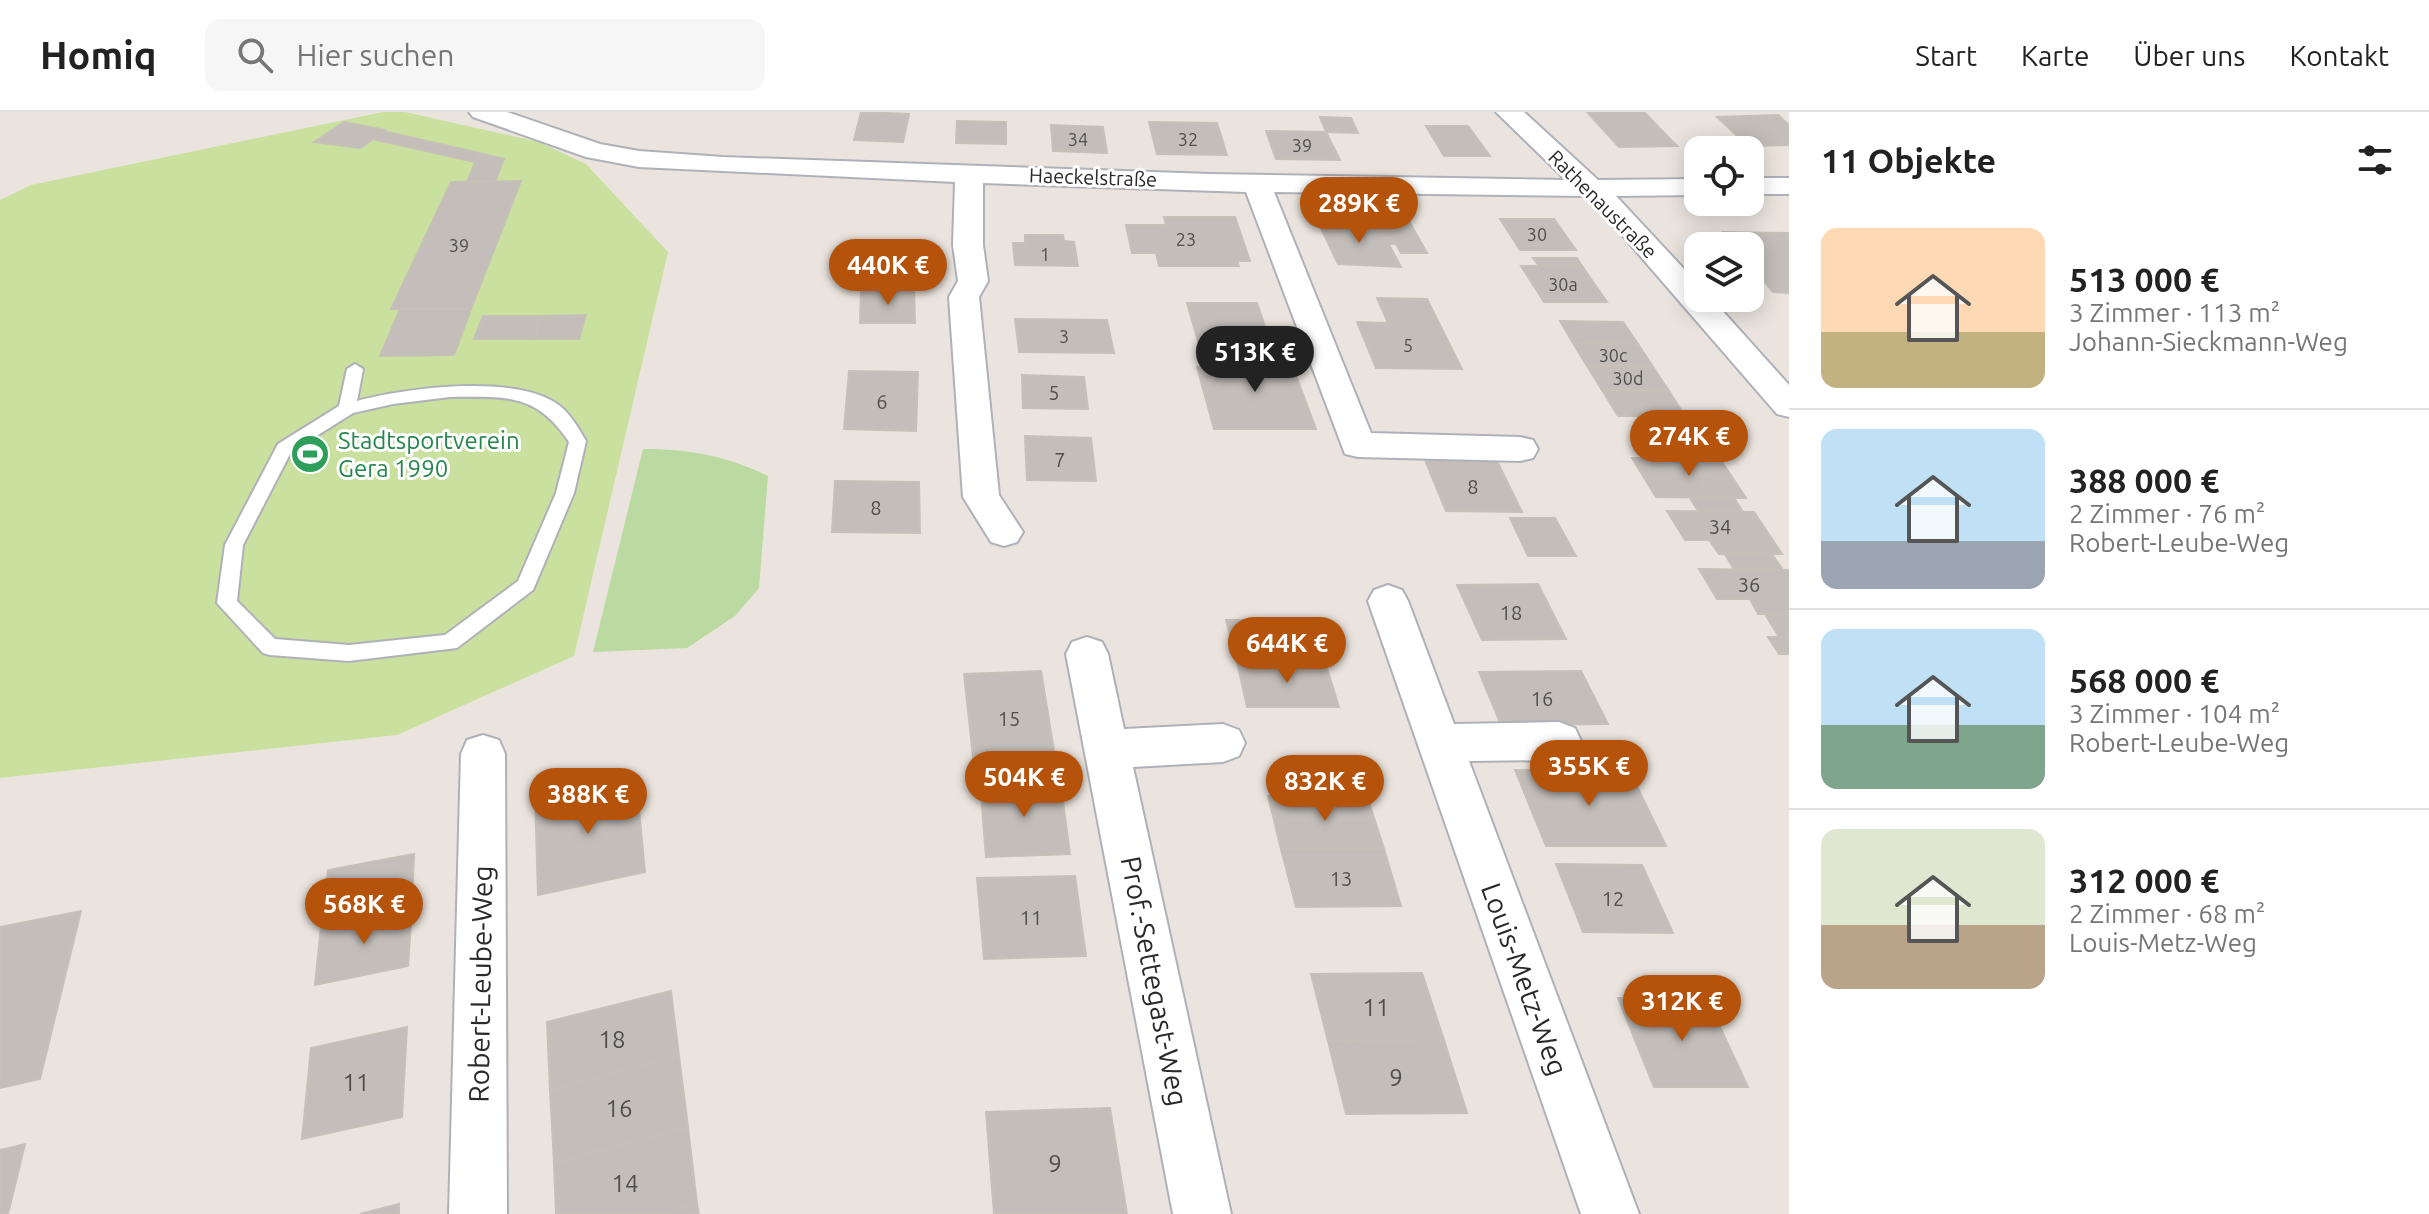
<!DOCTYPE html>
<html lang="de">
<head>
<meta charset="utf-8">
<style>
	body { margin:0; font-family:Ubuntu,sans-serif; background:#f6f6f6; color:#222; height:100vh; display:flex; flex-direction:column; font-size:30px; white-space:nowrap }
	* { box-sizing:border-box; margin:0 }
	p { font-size:26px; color:#767676 }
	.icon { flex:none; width:44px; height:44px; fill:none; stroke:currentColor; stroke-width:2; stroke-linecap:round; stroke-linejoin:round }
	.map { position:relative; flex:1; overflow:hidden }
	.drawer { display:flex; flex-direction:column; background:#fff; width:640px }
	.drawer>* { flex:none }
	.tools { position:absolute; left:1684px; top:24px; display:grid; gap:16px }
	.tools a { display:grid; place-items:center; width:80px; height:80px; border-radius:16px; background:#fff; box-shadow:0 4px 20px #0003; font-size:40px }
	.price { position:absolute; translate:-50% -68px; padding:0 18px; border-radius:28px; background:#b45309; color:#fff; font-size:26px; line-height:52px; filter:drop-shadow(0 2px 4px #0008) }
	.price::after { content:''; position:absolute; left:50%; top:48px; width:24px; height:18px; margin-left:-12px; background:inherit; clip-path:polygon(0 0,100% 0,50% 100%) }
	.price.selected { background:#222; color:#fff }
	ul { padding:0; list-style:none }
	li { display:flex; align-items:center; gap:24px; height:200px; padding:0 32px }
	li+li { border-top:2px solid #e0e0e0 }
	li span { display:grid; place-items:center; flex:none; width:224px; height:160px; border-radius:16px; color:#555 }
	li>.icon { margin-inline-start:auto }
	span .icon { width:96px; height:96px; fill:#fffc; stroke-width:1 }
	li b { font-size:34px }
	h2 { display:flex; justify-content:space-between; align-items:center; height:96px; padding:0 32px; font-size:34px }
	header { display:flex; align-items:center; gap:48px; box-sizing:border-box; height:112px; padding:0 40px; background:#fff; border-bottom:2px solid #e0e0e0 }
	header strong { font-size:38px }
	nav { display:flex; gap:44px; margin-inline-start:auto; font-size:28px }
	.search { width:560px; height:72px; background:#f6f6f6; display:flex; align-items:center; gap:20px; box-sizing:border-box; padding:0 28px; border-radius:16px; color:#767676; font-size:30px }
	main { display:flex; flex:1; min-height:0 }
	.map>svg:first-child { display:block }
</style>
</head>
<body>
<header>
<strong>Homiq</strong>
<div class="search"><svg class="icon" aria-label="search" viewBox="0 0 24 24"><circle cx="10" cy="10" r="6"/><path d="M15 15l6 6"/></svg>Hier suchen</div>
<nav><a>Start</a><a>Karte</a><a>Über uns</a><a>Kontakt</a></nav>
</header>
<main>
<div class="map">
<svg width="1789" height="1102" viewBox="0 0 1789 1102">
	<rect width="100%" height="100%" fill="#ebe4de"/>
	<!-- green -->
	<path fill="#badaa1" d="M643,337c46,0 84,7 125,27l-9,112 -24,28 -48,32 -94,4z"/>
	<!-- pitch -->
	<path fill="#cae09f" d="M383,0h22l134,30 47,22 82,88 -94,404 -177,79 -397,43v-578l31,-15z"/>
	<!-- building -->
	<g fill="#c3beba" stroke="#c6c0b8" stroke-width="2">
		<path d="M861,0l48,2 -6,28 -49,-2z"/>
		<path d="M1587,0h57l33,34 -58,1z"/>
		<path d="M1778,3l11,10v20l-41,1 -31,-29z"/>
		<path d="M1320,5l31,1 7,15 -32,-1z"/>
		<path d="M957,9l49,1v22l-50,-1z"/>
		<path d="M344,10l41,8 -24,18 -47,-6z"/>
		<path d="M1149,10l68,1 10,32 -70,-1z"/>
		<path d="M1051,13l52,2 4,26 -54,-2z"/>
		<path d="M1426,14h42l22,30h-46z"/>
		<path d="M383,19l96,22 -4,9 -103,-23z"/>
		<path d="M1266,19l60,1 14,28 -64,-1z"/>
		<path d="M479,41l25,6 -9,23h-28z"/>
		<path d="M521,69l-50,128h-80l60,-127z"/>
		<path d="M1164,105h71l15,44h-13l2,5h-80l-3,-13h-24l-6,-28h40z"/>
		<path d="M1500,107h54l22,31h-56z"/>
		<path d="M1410,111l17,30h-26l-5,-9h-7l-11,-20z"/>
		<path d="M1319,112h59l23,43 -63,-3z"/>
		<path d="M1723,120l65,1 1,60 -16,-1 -23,-28v-18h-15z"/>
		<path d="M1025,123h38l1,6 10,1 4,24 -63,-1 -2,-22h12z"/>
		<path d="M1533,146h44l5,8h-43z"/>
		<path d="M1521,154h61l25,36h-63z"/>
		<path d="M861,178h53l1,33h-55z"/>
		<path d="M1377,186l50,1 35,70 -86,-1 -19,-46 31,1z"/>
		<path d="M1187,191h70l13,38h-72z"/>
		<path d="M400,197h71l-17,46 -74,1z"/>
		<path d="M586,203l-7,24h-45l7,-23z"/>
		<path d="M483,204h58l-7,23h-60z"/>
		<path d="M1015,207l92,1 7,33 -95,-1z"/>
		<path d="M1560,209l63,1 15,22 -65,-1z"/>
		<path d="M1573,231l65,1 15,23 -66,-1z"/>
		<path d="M1220,241h59l6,17h9l22,59h-102l-17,-62h27z"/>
		<path d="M1587,254l66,1 16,24 -67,-1z"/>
		<path d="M849,259l69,1 -2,59 -72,-2z"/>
		<path d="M1022,263l62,2 4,32 -65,-1z"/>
		<path d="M1602,278l67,1 16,25h-67z"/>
		<path d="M1025,324l66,2 5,43 -69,-1z"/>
		<path d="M1632,346l88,1 26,39 -90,-1z"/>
		<path d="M1425,348l72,1 25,51 -76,-1z"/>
		<path d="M835,369l84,1 1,51 -88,-1z"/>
		<path d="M1690,386h44l9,14h-44z"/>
		<path d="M1667,399l87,1 28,42h-63l-10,-14h-24z"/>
		<path d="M1510,406h45l21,38h-48z"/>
		<path d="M1724,441l48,1 11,16 -49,-1z"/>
		<path d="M1699,457l90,1v44h-31l-8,-15h-33z"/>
		<path d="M1538,472l28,55 -84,1 -25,-55z"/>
		<path d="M1765,502h24v23h-10z"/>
		<path d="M1226,508h86l13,42h-88z"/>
		<path d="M1768,525h21v17h-10z"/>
		<path d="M1237,550h88l14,45h-92z"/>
		<path d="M1041,559l15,92 -82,3 -10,-92z"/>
		<path d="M1581,559l27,53 -107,1 -22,-53z"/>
		<path d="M1515,658h114l37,76h-120z"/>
		<path d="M636,666l9,94 -107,23 -3,-98z"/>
		<path d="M1060,668l10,74 -84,3 -6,-75z"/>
		<path d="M1268,684h99l17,53h-103z"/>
		<path d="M1281,737h103l17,57 -105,1z"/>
		<path d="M414,742l-2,54 -91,18 7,-56z"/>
		<path d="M1556,752l86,1 31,68 -90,-1z"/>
		<path d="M1075,764l11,80 -102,3 -7,-81z"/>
		<path d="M412,796l-4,58 -93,19 6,-59z"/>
		<path d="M81,799l-41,168 -40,9v-161z"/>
		<path d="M1422,861l22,67 -116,1 -17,-67z"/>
		<path d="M671,879l8,65 -129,34 -3,-68z"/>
		<path d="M1618,886l89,1 41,88h-94z"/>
		<path d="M407,915l-5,90 -100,22 9,-91z"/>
		<path d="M1444,928l23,73 -121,1 -18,-73z"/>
		<path d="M679,944l9,71 -134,36 -4,-73z"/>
		<path d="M1110,996l17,106h-133l-8,-102z"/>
		<path d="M688,1015l9,77 -36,10h-105l-2,-51z"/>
		<path d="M25,1032l-17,70h-8v-64z"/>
		<path d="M399,1092v10h-39z"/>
		<path d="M697,1092l2,10h-38z"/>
	</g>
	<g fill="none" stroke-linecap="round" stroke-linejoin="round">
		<!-- service casing -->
		<g stroke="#afb1b9" stroke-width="4">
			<path id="service" d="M355,252l8,5 -6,32c48,-13 161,-28 203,5 11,9 19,23 26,35l-12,52 -41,97 -76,58 -108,13 -79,-6 -7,-2 -46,-50 8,-58 53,-101 61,-38 8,-37zM450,285c55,0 86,-5 119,45l-13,51 -38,88 -73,54 -96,10 -74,-6 -38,-38 6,-56 48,-93 62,-39 40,-9z"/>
		</g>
		<!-- minor casing -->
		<g stroke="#afb1b9" stroke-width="4">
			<g id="minor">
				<path d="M469,0h38l93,32 39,7 84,6 487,17 356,6 -70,-68h28l74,68 100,-1v16l-82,1 82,88v14h13l78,87v32l-12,-3 -168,-194 -25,-24 -310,-4 97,241 149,4 13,3 5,9 -5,9 -13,3 -162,-4 -13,-3 -99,-262 -263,-9v62l5,36 -9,16 20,198 24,37 -6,10 -13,4 -13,-4 -28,-45 -14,-200 9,-16 -5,-36 2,-63 -316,-15 -53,-10 -113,-40z"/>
				<rect x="1750" y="66" width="39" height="16"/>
				<path d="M1388,473l14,5 6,11 46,123 105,-2 16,6 6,13 -6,13 -16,6 -90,1 170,453h-58l-213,-613 6,-11z"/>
				<path d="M1087,525l15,5 6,12 16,75 99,-5 16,6 6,13 -6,13 -16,6 -90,5 98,447h-58l-107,-560 6,-12z"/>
				<path d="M483,623l16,5 6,14 2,460h-58l12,-460 6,-14z"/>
			</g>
		</g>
		<!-- service -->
		<use href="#service" fill="#fff" fill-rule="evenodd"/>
		<!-- minor -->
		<use href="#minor" fill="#fff" fill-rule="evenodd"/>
	</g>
	<!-- icons -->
	<defs>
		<g id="stadium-disc" transform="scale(2)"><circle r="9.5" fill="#2e9e5b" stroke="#fff"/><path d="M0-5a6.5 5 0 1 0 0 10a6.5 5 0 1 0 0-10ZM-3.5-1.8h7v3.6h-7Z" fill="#fff"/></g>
	</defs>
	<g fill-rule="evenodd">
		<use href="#stadium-disc" x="310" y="342"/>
	</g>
	<g text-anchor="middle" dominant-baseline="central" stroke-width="6" stroke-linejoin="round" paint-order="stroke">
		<!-- far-number labels -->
		<g font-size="18" fill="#504f4e">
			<text x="1078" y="27">34</text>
			<text x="1188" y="27">32</text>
			<text x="1302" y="33">39</text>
			<text x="1537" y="122">30</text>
			<text x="1186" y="127">23</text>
			<text x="459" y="133">39</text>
			<text x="1045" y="142">1</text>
			<text x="1563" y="172">30a</text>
			<text x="1064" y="224">3</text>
			<text x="1408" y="233">5</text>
			<text x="1613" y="243">30c</text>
			<text x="1628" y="266">30d</text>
		</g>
		<!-- far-street labels -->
		<g font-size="20" fill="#2a2a2a" stroke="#fff">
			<text transform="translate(1093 65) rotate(2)">Haeckelstraße</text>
			<text transform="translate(1603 92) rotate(45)">Rathenaustraße</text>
		</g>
		<!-- number labels -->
		<g font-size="20" fill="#504f4e">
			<text x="1054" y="280">5</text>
			<text x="882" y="289">6</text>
			<text x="1060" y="347">7</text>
			<text x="1473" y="374">8</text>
			<text x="876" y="395">8</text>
			<text x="1720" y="414">34</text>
			<text x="1749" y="472">36</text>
			<text x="1511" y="500">18</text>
			<text x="1542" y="586">16</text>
			<text x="1009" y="606">15</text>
			<text x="1341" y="766">13</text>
			<text x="1613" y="786">12</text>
			<text x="1031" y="805">11</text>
		</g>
		<!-- leisure labels -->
		<g font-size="24" fill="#27864d" stroke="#fff" text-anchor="start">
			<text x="338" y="328">Stadtsportverein<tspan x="338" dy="28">Gera 1990</tspan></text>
		</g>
		<!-- near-number labels -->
		<g font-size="24" fill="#504f4e">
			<text x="1376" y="895">11</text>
			<text x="612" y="927">18</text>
			<text x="1396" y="965">9</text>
			<text x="356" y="970">11</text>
			<text x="619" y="996">16</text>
			<text x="1055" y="1051">9</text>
			<text x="625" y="1071">14</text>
		</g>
		<!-- near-street labels -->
		<g font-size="28" fill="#2a2a2a" stroke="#fff">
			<text transform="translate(1525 867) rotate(70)">Louis-Metz-Weg</text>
			<text transform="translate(1155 869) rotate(79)">Prof.-Settegast-Weg</text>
			<text transform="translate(480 872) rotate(-89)">Robert-Leube-Weg</text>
		</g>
	</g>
</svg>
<div class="tools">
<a><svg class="icon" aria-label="locate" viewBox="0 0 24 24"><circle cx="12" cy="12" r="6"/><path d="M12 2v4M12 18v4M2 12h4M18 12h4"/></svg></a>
<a><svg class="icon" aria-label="layers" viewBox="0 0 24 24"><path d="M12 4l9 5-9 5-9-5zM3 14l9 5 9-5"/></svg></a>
</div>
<b class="price" style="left:1359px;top:133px">289K €</b>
<b class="price" style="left:888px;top:195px">440K €</b>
<b class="price selected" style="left:1255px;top:282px">513K €</b>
<b class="price" style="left:1689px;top:366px">274K €</b>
<b class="price" style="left:1287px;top:573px">644K €</b>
<b class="price" style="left:1589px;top:696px">355K €</b>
<b class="price" style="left:1024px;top:707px">504K €</b>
<b class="price" style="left:1325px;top:711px">832K €</b>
<b class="price" style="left:588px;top:724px">388K €</b>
<b class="price" style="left:364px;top:834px">568K €</b>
<b class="price" style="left:1682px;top:931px">312K €</b>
</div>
<section class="drawer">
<h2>11 Objekte<svg class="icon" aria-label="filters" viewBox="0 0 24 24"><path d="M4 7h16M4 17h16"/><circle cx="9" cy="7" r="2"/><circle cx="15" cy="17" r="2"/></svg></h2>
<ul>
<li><span style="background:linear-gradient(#ffd9b3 65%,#c2b280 0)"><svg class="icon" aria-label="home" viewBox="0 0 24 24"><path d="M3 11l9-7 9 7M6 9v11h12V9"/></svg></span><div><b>513 000 €</b><p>3 Zimmer · 113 m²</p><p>Johann-Sieckmann-Weg</p></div></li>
<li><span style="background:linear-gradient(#bfe0f5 70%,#9aa5b1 0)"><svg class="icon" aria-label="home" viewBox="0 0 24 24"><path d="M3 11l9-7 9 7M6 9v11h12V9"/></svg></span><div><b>388 000 €</b><p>2 Zimmer · 76 m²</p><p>Robert-Leube-Weg</p></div></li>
<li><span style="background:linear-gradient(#bfe0f5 60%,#7fa58c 0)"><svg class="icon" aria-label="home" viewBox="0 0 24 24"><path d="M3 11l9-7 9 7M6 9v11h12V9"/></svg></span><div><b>568 000 €</b><p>3 Zimmer · 104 m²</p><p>Robert-Leube-Weg</p></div></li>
<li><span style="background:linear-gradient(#dfe7d0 60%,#b9a48a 0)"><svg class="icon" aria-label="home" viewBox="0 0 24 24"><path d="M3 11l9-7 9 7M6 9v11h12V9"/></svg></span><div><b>312 000 €</b><p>2 Zimmer · 68 m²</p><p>Louis-Metz-Weg</p></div></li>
</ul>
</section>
</main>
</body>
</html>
